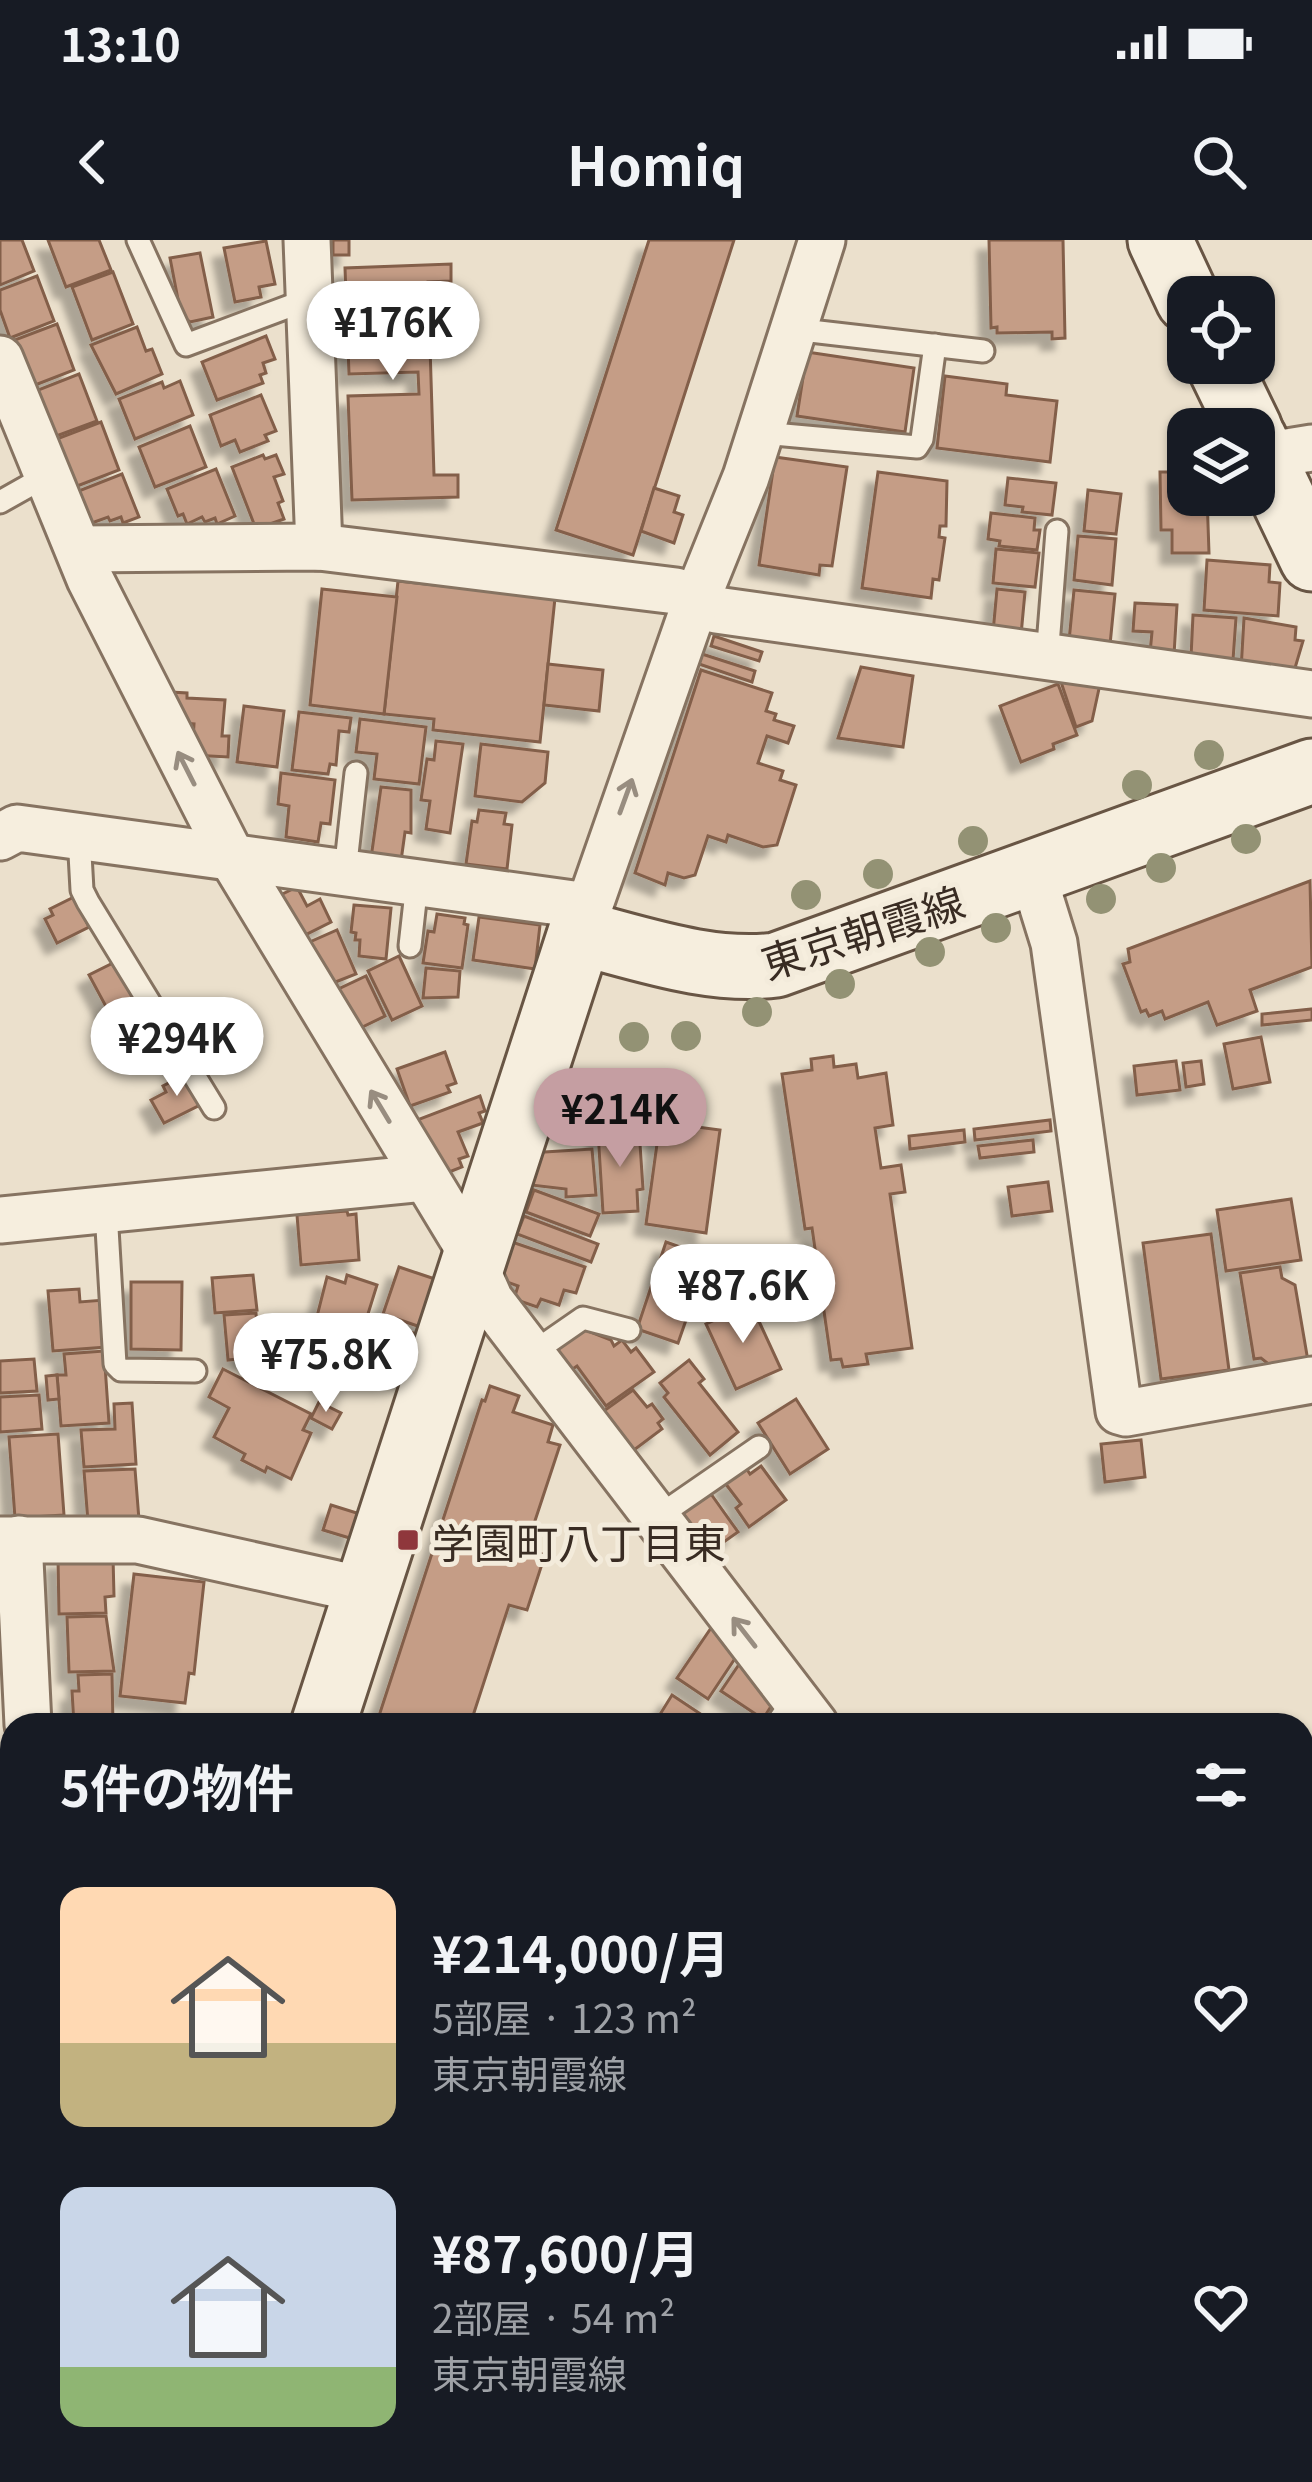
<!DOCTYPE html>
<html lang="ja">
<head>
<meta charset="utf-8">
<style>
	body { margin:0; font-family:Georgia,"Noto Sans JP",serif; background:#20242c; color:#f1f3f6; height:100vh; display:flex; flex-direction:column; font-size:45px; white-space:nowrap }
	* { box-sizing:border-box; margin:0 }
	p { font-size:39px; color:#9ea1a6 }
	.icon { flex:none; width:66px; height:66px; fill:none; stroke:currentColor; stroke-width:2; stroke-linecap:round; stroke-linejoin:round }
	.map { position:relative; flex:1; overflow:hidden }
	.details { position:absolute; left:0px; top:1473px; width:1314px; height:771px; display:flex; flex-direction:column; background:#171b24; border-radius:36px 36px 0 0; box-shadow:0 3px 9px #0004 }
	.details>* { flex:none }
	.fabs { position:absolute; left:1167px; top:36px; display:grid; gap:24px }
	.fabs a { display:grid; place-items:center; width:108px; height:108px; border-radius:24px; background:#171b24; box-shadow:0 3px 9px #0004; font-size:60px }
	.price { position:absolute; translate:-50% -102px; padding:0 27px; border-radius:42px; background:#fff; color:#222; font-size:39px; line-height:78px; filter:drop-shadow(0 3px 6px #0008) }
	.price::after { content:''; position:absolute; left:50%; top:72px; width:36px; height:27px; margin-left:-18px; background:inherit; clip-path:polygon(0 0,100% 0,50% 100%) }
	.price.selected { background:#c59ea2; color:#111 }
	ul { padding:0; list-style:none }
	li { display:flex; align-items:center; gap:36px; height:300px; padding:0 60px }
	li span { display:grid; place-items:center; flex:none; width:336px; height:240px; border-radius:24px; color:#555 }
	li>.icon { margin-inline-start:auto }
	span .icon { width:144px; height:144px; fill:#fffc; stroke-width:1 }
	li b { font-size:51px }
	h2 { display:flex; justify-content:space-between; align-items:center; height:144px; padding:0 60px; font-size:51px }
	.status { display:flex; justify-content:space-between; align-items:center; height:84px; padding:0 60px; background:#171b24; direction:ltr }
	.status svg { height:33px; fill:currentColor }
	header { display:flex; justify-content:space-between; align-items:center; height:156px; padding:0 60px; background:#171b24; font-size:54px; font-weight:700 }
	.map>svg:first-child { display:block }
</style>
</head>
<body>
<div class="status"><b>13:10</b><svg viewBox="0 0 49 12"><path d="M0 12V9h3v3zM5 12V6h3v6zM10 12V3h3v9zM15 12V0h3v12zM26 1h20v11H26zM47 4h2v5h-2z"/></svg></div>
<header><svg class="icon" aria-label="back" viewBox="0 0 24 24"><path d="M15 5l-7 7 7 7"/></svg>Homiq<svg class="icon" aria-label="search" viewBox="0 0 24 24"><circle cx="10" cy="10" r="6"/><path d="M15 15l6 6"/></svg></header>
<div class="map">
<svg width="1312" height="2242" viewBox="0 0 1312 2242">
	<defs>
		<filter id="shadow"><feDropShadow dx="-11" dy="11" stdDeviation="3" flood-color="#0004"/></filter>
	</defs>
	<rect width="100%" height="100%" fill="#ebe0cc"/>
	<!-- building -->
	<g fill="#c59d86" stroke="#835e4a" stroke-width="3" filter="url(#shadow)">
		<path d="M0,0h22l12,31 -34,14z"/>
		<path d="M48,0h51l12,30 -45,17z"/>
		<rect x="333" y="0" width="16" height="15"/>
		<path d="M649,0h85l-101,315 -77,-25z"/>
		<path d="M989,0h74l2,98 -13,1v-7l-55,1v-6l-6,1z"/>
		<path d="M266,1l9,43 -16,3 2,10 -26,5 -11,-54z"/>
		<path d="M200,13l13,64 -23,5 -9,-7 -11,-57z"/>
		<path d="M451,24v17l-23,1 6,193h24v22l-106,3 -4,-104 71,-2 -1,-22 -69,2 -4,-106z"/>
		<path d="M113,32l20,52 -41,16 -20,-53z"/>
		<path d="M37,36l17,45 -44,17 -10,-28v-20z"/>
		<path d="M57,84l17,46 -44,17 -18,-46z"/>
		<path d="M137,87l9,24 6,-2 10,25 -46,20 -25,-49z"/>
		<path d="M266,96l9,23 -12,4 3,10 -6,2 3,8 -46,17 -15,-38z"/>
		<path d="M807,112l107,16 -9,64 -108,-16z"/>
		<path d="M79,134l18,47 -46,17 -18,-46z"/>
		<path d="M945,136l62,8 -1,11 51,6 -7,61 -113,-14z"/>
		<path d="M180,141l13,34 -58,24 -16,-40 43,-17 2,6z"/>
		<path d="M261,155l15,36 -11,4 3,6 -28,11 -5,-12 -14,6 -11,-31z"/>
		<path d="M101,182l18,48 -47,18 -18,-48z"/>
		<path d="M190,186l16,41 -51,20 -16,-40z"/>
		<path d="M263,215l2,4 11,-4 8,19 -10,3 9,24 -5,2 6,16 -28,10 -24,-62z"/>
		<path d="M775,217l72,10 -15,99 -12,-1 -1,10 -60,-10z"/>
		<path d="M216,229l19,47 -18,8 -2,-6 -10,4 -3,-5 -15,7 -4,-10 -5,2 -11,-27z"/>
		<path d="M878,232l69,9 -1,45h-6l-1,11 6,1 -6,42 -6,-1 -2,19 -69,-10z"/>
		<path d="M1160,232h28v23h19l2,58h-37v-23h-11z"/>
		<path d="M122,234l17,43 -16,6 -2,-6 -11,4 -2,-4 -19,7 -13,-32z"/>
		<path d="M1008,238l48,5 -4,32 -30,-3 1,-5 -18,-2z"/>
		<path d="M654,248l25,8 -5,16 9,3 -9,28 -33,-12z"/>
		<path d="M1088,250l33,4 -5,40 -32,-3z"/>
		<path d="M991,273l44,5 -1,12h6l-3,20 -38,-4 1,-5 -12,-2z"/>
		<path d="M1078,296l38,3 -4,46 -38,-5z"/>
		<path d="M996,309l43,4 -4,34 -42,-4z"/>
		<path d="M1207,320l63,5 -1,17 11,1 -2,33 -74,-6z"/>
		<path d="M398,341l157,17 -15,144 -107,-12 1,-11 -50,-5z"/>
		<path d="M322,349l75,8 -13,117 -74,-9z"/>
		<path d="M997,349l28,3 -4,43 -28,-3z"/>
		<path d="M1074,350l41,4 -6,61 -41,-4z"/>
		<path d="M1135,363l42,2 -3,50 -24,-2 2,-21 -19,-1z"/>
		<path d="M1193,375l43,3 -3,42 -42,-3z"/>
		<path d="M1244,378l52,9 -1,13 8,1 -8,27 -34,-2 -20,4z"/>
		<path d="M714,396l48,16 -3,9 -48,-15z"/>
		<path d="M702,414l53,17 -3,11 -53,-18z"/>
		<path d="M548,424l55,6 -4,41 -55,-6z"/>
		<path d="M861,427l52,9 -10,71 -65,-9z"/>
		<path d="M701,430l71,23 -6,18 10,3 -2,6 20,6 -6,17 -21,-7 -9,27 25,8 -3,9 16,5 -19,60 -14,2 -35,-12 -2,7 -18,-6 -13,39 -11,3 -16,-5 -3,12 -30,-12z"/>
		<path d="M1059,436l41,8 -8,37 -16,6z"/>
		<path d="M1058,444l19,51 -24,9 1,5 -33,13 -21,-56z"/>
		<path d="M170,452l17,1v5l38,2 -3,36h7l-1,21 -36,-2 2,-31 -26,-2z"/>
		<path d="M244,466l40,5 -7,56 -40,-5z"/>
		<path d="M299,472l52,6 -2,14 -10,-1 -3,34 -6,-1 -2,10 -36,-4z"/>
		<path d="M360,479l66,8 -7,57 -45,-5 3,-25 -21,-2z"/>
		<path d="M436,501l27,3 -13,89 -24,-4 4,-28 -9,-1 6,-41 7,1z"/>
		<path d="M481,504l67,8 -3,31 -23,19 -47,-6z"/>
		<path d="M281,533l54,7 -5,44 -9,-1 -3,19 -32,-5 3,-31 -11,-2z"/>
		<path d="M381,547l30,3v43l-6,-1 -4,29 -30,-3z"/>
		<path d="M479,570l27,3 -2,11 8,1 -5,44 -41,-5 6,-43 5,1z"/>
		<path d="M1310,641l2,86 -62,23 7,21 -40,14 -9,-23 -43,17 -3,-8 -13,5 -3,-6 -5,2 -18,-48 7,-2 -2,-13z"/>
		<path d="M297,647l10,19 13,-7 11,23 -38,19 -27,-39z"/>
		<path d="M74,657l15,30 -32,16 -12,-24 8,-4 -3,-6z"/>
		<path d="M354,665l37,3 -5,51 -27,-3 1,-16h-5l1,-7 -5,-1z"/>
		<path d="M437,674l28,4 -1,6 4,1 -6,43 -39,-5 5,-32 6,1z"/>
		<path d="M479,677l61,8 -5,44 -62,-9z"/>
		<path d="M337,690l19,44 -23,9 -6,-14 -12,5 -12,-29z"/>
		<path d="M399,716l23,50 -30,14 -24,-49z"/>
		<path d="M115,722l20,40 -25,12 -21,-39z"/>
		<path d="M426,728l34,3 -2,26 -35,1z"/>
		<path d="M366,736l19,40 -35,17 -20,-40z"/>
		<path d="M1312,769v11l-50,5v-11z"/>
		<path d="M1261,797l9,45 -37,7 -9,-45z"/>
		<path d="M445,812l11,31 -9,3 3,6 -40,14 -13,-37z"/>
		<path d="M833,816l1,11 22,-3 2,14 28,-5 7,52 -18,3 6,40 20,-3 4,27 -15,2 22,154 -46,6 2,10 -25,3 -2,-8 -10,1 -19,-132 -7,1 -23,-155 30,-4 -1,-11z"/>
		<path d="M1176,821l4,29 -43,5 -3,-29z"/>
		<path d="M1201,821l3,23 -18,3 -3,-24z"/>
		<path d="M186,834l16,30 -38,19 -13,-23 15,-8 -3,-6z"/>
		<path d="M480,856l5,15 -6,2 4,10 -25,9 10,24 -9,3 3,8 -23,9 -22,-56z"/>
		<path d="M1050,880l1,11 -76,9 -1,-11z"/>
		<path d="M660,882l60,8 -14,103 -60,-9z"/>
		<path d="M639,889l4,60 -6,1 1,21 -35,2 -5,-81z"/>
		<path d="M964,890l1,12 -55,7 -1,-13z"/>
		<path d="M1033,900l1,12 -54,6 -2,-12z"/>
		<path d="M592,909l4,46 -30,2v-8l-35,-4 -2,-32z"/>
		<path d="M1048,942l4,29 -40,5 -4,-29z"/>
		<path d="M534,950l65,24 -9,22 -64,-24z"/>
		<path d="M1291,959l10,61 -75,11 -9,-61z"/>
		<path d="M347,971l1,4 8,-1 3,46 -58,5 -4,-50z"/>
		<path d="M524,976l74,28 -7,18 -74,-28z"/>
		<path d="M1211,994l18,136 -68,9 -18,-136z"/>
		<path d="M506,1000l79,27 -9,26 -12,-3 -5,15 -18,-6 -4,8 -23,-8 4,-13 -24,-9z"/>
		<path d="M666,1002l42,15 -30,86 -41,-14z"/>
		<path d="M399,1027l45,15 -15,48 -46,-16z"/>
		<path d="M1280,1027l2,11 13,7 14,82 -38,-1 -10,-8 -7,1 -14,-86z"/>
		<path d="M253,1035l4,35 -42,3 -3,-35z"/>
		<path d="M347,1035l30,10 -24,77 -44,-14 18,-71 18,6z"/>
		<path d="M131,1042h51l-1,68 -50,-1z"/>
		<path d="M79,1049l1,13 24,-2 3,47 -54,4 -5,-60z"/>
		<path d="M751,1064l30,65 -45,20 -30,-65z"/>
		<path d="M256,1073l3,44 -31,3 -4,-45z"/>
		<path d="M383,1083l43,14 -7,44 -49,-17z"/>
		<path d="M583,1089l28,11 3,6 8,-6 9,12 5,-4 18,24 -48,34 -29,-40 -13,9 -9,-27z"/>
		<path d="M104,1111l5,72 -48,3 -4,-51h9l-2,-21z"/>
		<path d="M34,1119l3,32 -37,2v-32z"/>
		<path d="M689,1120l15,19 -5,4 39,49 -28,23 -46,-58 4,-4 -8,-10z"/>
		<path d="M223,1129l88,45 -8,16 8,3 -20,46 -24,-12 -2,5 -23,-12 3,-6 -31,-17 15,-29 -20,-11z"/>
		<path d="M57,1135l2,24 -11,1 -2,-24z"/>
		<path d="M490,1146l29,10 -6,16 40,13 -5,17 12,3 -34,103 19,7 -18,55 -18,-5 -39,120h-94l106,-325 3,1z"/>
		<path d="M633,1150l14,17 5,-3 11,15 -5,4 4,6 -32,24 -29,-40z"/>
		<path d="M39,1155l3,34 -42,3v-35z"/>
		<path d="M796,1159l32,50 -38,25 -32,-51z"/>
		<path d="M319,1162l22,11 -9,16 -21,-11z"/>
		<path d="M132,1163l4,61 -52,3 -3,-37 34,-1 -1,-25z"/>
		<path d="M58,1194l6,81 -49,3 -6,-81z"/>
		<path d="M1141,1200l4,37 -40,5 -4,-38z"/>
		<path d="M761,1226l25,34 -37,27 -13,-19 5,-4 -16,-21 21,-15 4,6z"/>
		<path d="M135,1229l4,51 -51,2 -4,-51z"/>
		<path d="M711,1254l27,38 -34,24 -27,-39z"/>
		<path d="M331,1265l29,9 -7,25 -30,-9z"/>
		<path d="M113,1317l1,39 -9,1 1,16 -47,1 -1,-55z"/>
		<path d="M134,1334l70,8 -10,92 -5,-1 -4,30 -65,-7z"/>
		<path d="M106,1376l8,55 -45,1 -2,-55z"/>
		<path d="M711,1388l31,20 -34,51 -31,-21z"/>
		<path d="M746,1414l31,43 -14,22 -42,-28z"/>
		<path d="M112,1434l1,51h-39l-2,-34h7l-1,-16z"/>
		<path d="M672,1455l45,30h-46l-12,-9z"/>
		<path d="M1309,1789l3,55 -10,4v-57z"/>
		<path d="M0,1960l12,5v30l-12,-5z"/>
		<path d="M1312,1962v89l-8,4 -2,-88z"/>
		<path d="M0,2165l8,1 -1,6 5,1v32h-6l-2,17 -4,-1z"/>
		<path d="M1303,2172l9,4v52l-10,-5z"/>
		<path d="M448,2232h53l-3,10h-54z"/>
		<path d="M513,2232h58l-3,10h-58z"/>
		<path d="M620,2232h8l33,10h-44z"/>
		<path d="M852,2232h40l11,4 -2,6h-53z"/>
		<path d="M969,2232h44l-4,10h-44z"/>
		<path d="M1036,2232h12l26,10h-41z"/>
		<path d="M1121,2232h52l-4,10h-53z"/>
	</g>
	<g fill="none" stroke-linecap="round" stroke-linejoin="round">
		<!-- lane casing -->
		<g stroke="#867361" stroke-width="27">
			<g id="lane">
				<path d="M138,0l48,105 123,-46"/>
				<path d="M793,89l190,22"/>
				<path d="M762,193l155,14 5,-8 13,-94"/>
				<path d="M0,262l48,-27"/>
				<path d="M1047,418l10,-127"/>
				<path d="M79,596l3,54 6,12 126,206"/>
				<path d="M345,632l11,-99"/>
				<path d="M410,706l7,-63"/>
				<path d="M106,971l9,153 6,6 74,1"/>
				<path d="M531,1114l52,-36 46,12"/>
				<path d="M656,1278l103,-71"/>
				<path d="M776,1485l19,-27"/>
				<path d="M1302,1867l10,-4"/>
				<path d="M0,1892l12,-29"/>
				<path d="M413,2242l3,-10"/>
				<path d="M606,2242l4,-10"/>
				<path d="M700,2242l4,-10"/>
				<path d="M934,2242l4,-10"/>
				<path d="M1106,2242l4,-10"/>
				<path d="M1256,2242l5,-10"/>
			</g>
		</g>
		<!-- street casing -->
		<g stroke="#867361" stroke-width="51">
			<g id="street">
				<path d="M307,0l12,307"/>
				<path d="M0,119l90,220 141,277 232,383 27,61 325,425"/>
				<path d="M1262,216l50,-8"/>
				<path d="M79,309l240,-2 357,44 40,19 596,84"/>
				<path d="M0,597l17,-9 571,78"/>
				<path d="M1032,632l22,71 65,468 7,2 186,-33"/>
				<path d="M580,693l116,-332 50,-124 76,-237"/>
				<path d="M0,980l424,-42"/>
				<path d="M19,1299l9,186"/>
				<path d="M0,1300h138l230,51"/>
				<path d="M0,1574l12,-2"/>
				<path d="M0,1744l12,-1"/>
				<path d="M1302,2105l10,12"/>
			</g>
		</g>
		<!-- secondary casing -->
		<g stroke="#685544" stroke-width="69">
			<g id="secondary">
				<path d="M1160,0l28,60"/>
				<path d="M1218,123l32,66"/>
				<path d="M1254,198l58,121"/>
				<path d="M323,1485l257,-792c63,16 130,40 196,32l536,-194"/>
				<path d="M61,2242l3,-10"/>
			</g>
		</g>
		<!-- lane -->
		<use href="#lane" stroke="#f6eede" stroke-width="21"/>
		<!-- street -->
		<use href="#street" stroke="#f6eede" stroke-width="45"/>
		<!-- secondary -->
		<use href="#secondary" stroke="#f6eede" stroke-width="63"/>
	</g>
	<!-- trees -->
	<g fill="#939274">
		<circle cx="1209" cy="515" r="15"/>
		<circle cx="1137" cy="545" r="15"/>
		<circle cx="1246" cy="599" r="15"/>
		<circle cx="973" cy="601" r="15"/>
		<circle cx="1161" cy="628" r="15"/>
		<circle cx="878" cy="634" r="15"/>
		<circle cx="806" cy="655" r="15"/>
		<circle cx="1101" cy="659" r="15"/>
		<circle cx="996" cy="688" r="15"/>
		<circle cx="930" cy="712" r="15"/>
		<circle cx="840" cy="744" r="15"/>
		<circle cx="757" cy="772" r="15"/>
		<circle cx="686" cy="796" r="15"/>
		<circle cx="634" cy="797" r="15"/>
	</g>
	<!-- one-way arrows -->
	<defs><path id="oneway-shaft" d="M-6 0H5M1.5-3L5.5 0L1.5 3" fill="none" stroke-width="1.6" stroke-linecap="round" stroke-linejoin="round" transform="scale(3)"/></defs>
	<g stroke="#988d80">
		<use href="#oneway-shaft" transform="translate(186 528) rotate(-117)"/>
		<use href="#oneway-shaft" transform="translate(626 556) rotate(-70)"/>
		<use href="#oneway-shaft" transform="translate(380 866) rotate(-121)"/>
		<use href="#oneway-shaft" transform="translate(744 1392) rotate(-128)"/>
	</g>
	<!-- markers -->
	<rect fill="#8f373c" stroke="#f3ebdb" stroke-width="4.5" x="396" y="1288" width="24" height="24" rx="6"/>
	<g text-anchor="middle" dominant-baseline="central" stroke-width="10" stroke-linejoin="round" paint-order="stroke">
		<!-- street labels -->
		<g font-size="42" fill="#392c23" stroke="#f3ebdb">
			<text transform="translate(862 690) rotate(-18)">東京朝霞線</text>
		</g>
		<!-- poi labels -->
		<g font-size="42" fill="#392c23" stroke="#f3ebdb" text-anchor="start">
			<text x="432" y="1300">学園町八丁目東</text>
		</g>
	</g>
</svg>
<div class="fabs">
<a><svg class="icon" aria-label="locate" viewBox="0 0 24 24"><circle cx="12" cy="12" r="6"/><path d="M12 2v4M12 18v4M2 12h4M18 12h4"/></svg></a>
<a><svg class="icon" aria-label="layers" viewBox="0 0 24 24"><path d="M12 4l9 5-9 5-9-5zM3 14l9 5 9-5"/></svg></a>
</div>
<b class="price" style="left:393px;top:143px">¥176K</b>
<b class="price" style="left:177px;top:859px">¥294K</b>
<b class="price selected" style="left:620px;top:930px">¥214K</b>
<b class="price" style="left:743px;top:1106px">¥87.6K</b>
<b class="price" style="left:326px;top:1175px">¥75.8K</b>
<section class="details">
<h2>5件の物件<svg class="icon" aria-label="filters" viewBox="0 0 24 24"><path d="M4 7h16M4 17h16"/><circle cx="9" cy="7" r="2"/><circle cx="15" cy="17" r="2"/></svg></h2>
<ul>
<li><span style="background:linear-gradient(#ffd9b3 65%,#c2b280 0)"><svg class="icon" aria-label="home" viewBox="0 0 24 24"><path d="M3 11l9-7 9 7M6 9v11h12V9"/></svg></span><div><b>¥214,000/月</b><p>5部屋 · 123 m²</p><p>東京朝霞線</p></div><svg class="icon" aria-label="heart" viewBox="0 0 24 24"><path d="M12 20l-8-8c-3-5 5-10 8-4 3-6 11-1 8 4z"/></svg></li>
<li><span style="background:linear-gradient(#c9d6e8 75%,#8fb573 0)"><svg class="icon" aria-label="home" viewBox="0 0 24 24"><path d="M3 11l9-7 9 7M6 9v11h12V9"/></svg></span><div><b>¥87,600/月</b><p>2部屋 · 54 m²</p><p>東京朝霞線</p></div><svg class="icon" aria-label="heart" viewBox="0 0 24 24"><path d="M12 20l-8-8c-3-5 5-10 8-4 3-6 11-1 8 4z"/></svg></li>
</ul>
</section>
</div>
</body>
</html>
